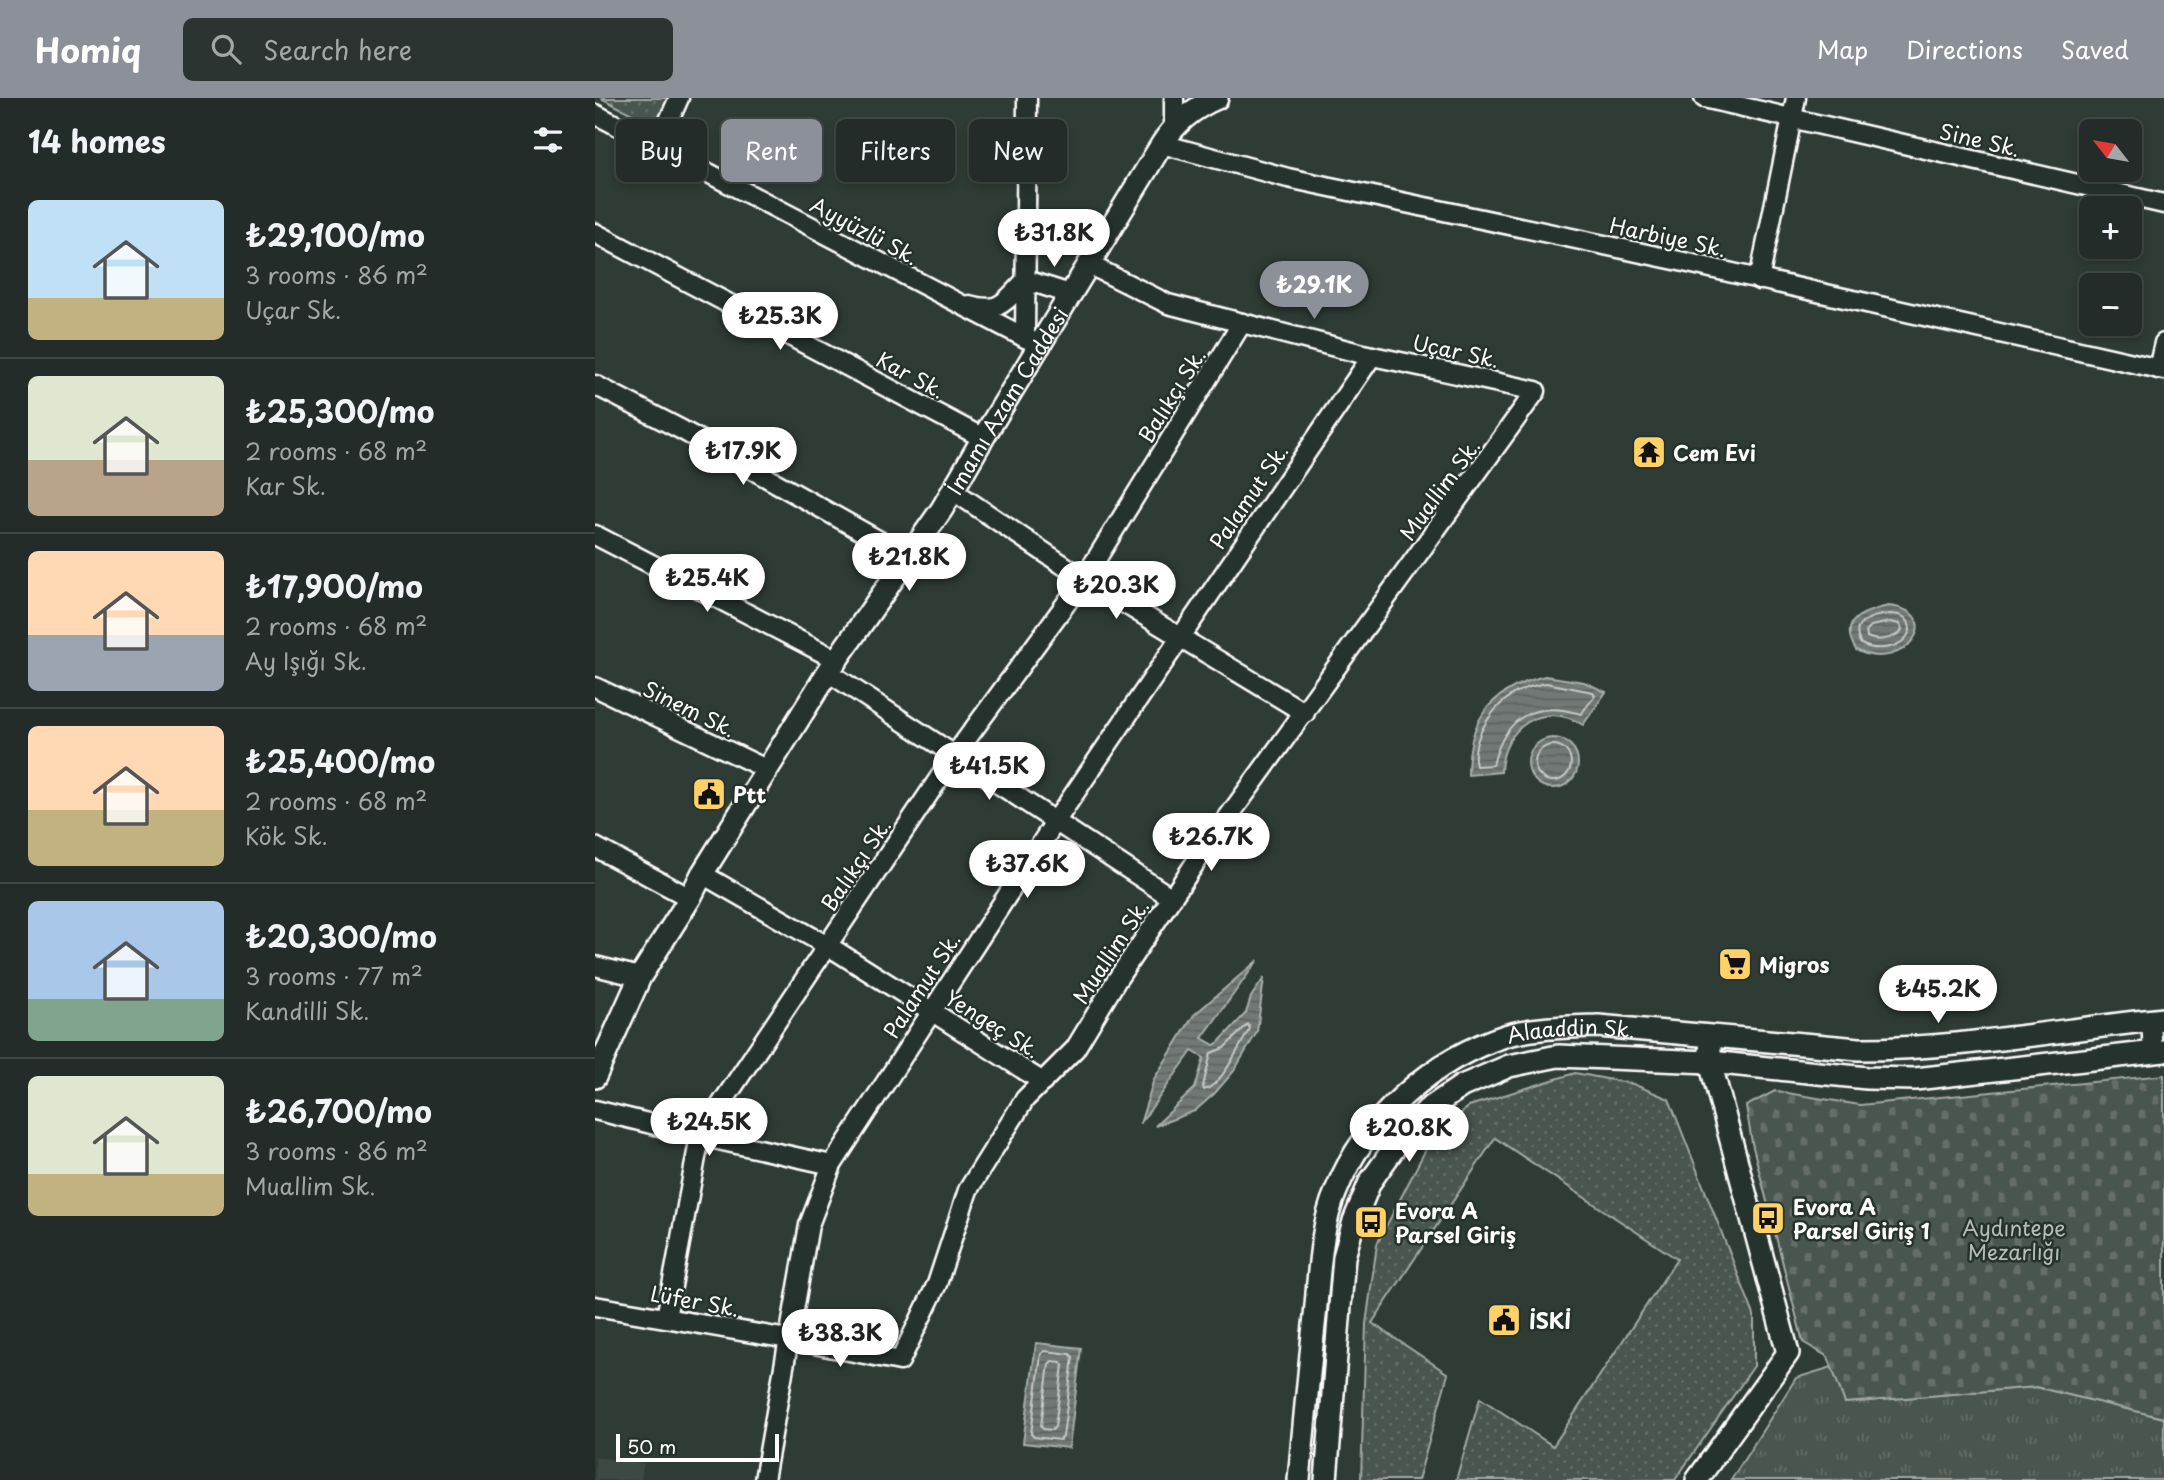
<!DOCTYPE html>
<html lang="en">
<head>
<meta charset="utf-8">
<style>
	body { margin:0; font-family:"Playpen Sans",sans-serif; background:#2b3430; color:#f1f3f6; height:100vh; display:flex; flex-direction:column; font-size:26px; white-space:nowrap }
	* { box-sizing:border-box; margin:0 }
	p { font-size:23px; color:#a3a7a8 }
	.icon { flex:none; width:38px; height:38px; fill:none; stroke:currentColor; stroke-width:2; stroke-linecap:round; stroke-linejoin:round }
	.map { position:relative; flex:1; overflow:hidden }
	.sheet { display:flex; flex-direction:column; background:#232c28; width:595px }
	.sheet>* { flex:none }
	.guide { position:absolute; left:21px; top:21px; width:665px; height:63px; display:flex; gap:14px }
	.needle { width:46px; rotate:301deg }
	.buttons { position:absolute; left:1484px; top:21px; display:grid; gap:14px }
	.buttons a { display:grid; place-items:center; width:63px; height:63px; border-radius:10px; background:#232c28; box-shadow:0 4px 10px #0003,0 0 0 2px #404845; font-size:35px }
	.scale { position:absolute; left:21px; bottom:18px; width:163px; box-sizing:border-box; padding-left:7px; border:4px solid #fff; border-top:0; font-size:19px; line-height:24px; white-space:nowrap; color:#fff; -webkit-text-stroke:5px #26332d; paint-order:stroke }
	.price { position:absolute; translate:-50% -60px; padding:0 16px; border-radius:24px; background:#fff; color:#222; font-size:23px; line-height:46px; filter:drop-shadow(0 2px 4px #0008) }
	.price::after { content:''; position:absolute; left:50%; top:42px; width:21px; height:16px; margin-left:-10px; background:inherit; clip-path:polygon(0 0,100% 0,50% 100%) }
	.price.selected { background:#8c9099; color:#fff }
	ul { padding:0; list-style:none }
	li { display:flex; align-items:center; gap:21px; height:175px; padding:0 28px }
	li+li { border-top:2px solid #404845 }
	li span { display:grid; place-items:center; flex:none; width:196px; height:140px; border-radius:10px; color:#555 }
	li>.icon { margin-inline-start:auto }
	span .icon { width:84px; height:84px; fill:#fffc; stroke-width:1 }
	li b { font-size:30px }
	h2 { display:flex; justify-content:space-between; align-items:center; height:84px; padding:0 28px; font-size:30px }
	.tag { padding:0 24px; border-radius:10px; background:#232c28; box-shadow:0 4px 10px #0003,0 0 0 2px #404845; font-size:24px; line-height:63px }
	.tag.selected { background:#8c9099; color:#fff }
	header { display:flex; align-items:center; gap:42px; box-sizing:border-box; height:98px; padding:0 35px; background:#8c9099; color:#fff }
	header strong { font-size:33px }
	nav { display:flex; gap:38px; margin-inline-start:auto; font-size:24px }
	.search { width:490px; height:63px; background:#2b3430; display:flex; align-items:center; gap:18px; box-sizing:border-box; padding:0 24px; border-radius:10px; color:#a3a7a8; font-size:26px }
	main { display:flex; flex:1; min-height:0 }
	.map>svg:first-child { display:block }
</style>
</head>
<body>
<header>
<strong>Homiq</strong>
<div class="search"><svg class="icon" aria-label="search" viewBox="0 0 24 24"><circle cx="10" cy="10" r="6"/><path d="M15 15l6 6"/></svg>Search here</div>
<nav><a>Map</a><a>Directions</a><a>Saved</a></nav>
</header>
<main>
<section class="sheet">
<h2>14 homes<svg class="icon" aria-label="filters" viewBox="0 0 24 24"><path d="M4 7h16M4 17h16"/><circle cx="9" cy="7" r="2"/><circle cx="15" cy="17" r="2"/></svg></h2>
<ul>
<li><span style="background:linear-gradient(#bfe0f5 70%,#c2b280 0)"><svg class="icon" aria-label="home" viewBox="0 0 24 24"><path d="M3 11l9-7 9 7M6 9v11h12V9"/></svg></span><div><b>₺29,100/mo</b><p>3 rooms · 86 m²</p><p>Uçar Sk.</p></div></li>
<li><span style="background:linear-gradient(#dfe7d0 60%,#b9a48a 0)"><svg class="icon" aria-label="home" viewBox="0 0 24 24"><path d="M3 11l9-7 9 7M6 9v11h12V9"/></svg></span><div><b>₺25,300/mo</b><p>2 rooms · 68 m²</p><p>Kar Sk.</p></div></li>
<li><span style="background:linear-gradient(#ffd9b3 60%,#9aa5b1 0)"><svg class="icon" aria-label="home" viewBox="0 0 24 24"><path d="M3 11l9-7 9 7M6 9v11h12V9"/></svg></span><div><b>₺17,900/mo</b><p>2 rooms · 68 m²</p><p>Ay Işığı Sk.</p></div></li>
<li><span style="background:linear-gradient(#ffd9b3 60%,#c2b280 0)"><svg class="icon" aria-label="home" viewBox="0 0 24 24"><path d="M3 11l9-7 9 7M6 9v11h12V9"/></svg></span><div><b>₺25,400/mo</b><p>2 rooms · 68 m²</p><p>Kök Sk.</p></div></li>
<li><span style="background:linear-gradient(#a9c7e8 70%,#7fa58c 0)"><svg class="icon" aria-label="home" viewBox="0 0 24 24"><path d="M3 11l9-7 9 7M6 9v11h12V9"/></svg></span><div><b>₺20,300/mo</b><p>3 rooms · 77 m²</p><p>Kandilli Sk.</p></div></li>
<li><span style="background:linear-gradient(#dfe7d0 70%,#c2b280 0)"><svg class="icon" aria-label="home" viewBox="0 0 24 24"><path d="M3 11l9-7 9 7M6 9v11h12V9"/></svg></span><div><b>₺26,700/mo</b><p>3 rooms · 86 m²</p><p>Muallim Sk.</p></div></li>
</ul>
</section>
<div class="map">
<svg width="1569" height="1382" viewBox="0 0 1569 1382">
	<defs>
		<pattern id="grass-tufts" width="24" height="20" patternUnits="userSpaceOnUse" patternTransform="scale(1.75)"><rect width="24" height="20" fill="#4a544f"/><path d="M3 7l-1-3M5 7V3M7 7l1-3M15 17l-1-3M17 17v-4M19 17l1-3" fill="none" stroke="#656e69"/></pattern>
		<pattern id="cemetery-stones" width="16" height="16" patternUnits="userSpaceOnUse" patternTransform="scale(1.75)"><rect width="16" height="16" fill="#4a544f"/><path d="M2 7V4a2 2 0 0 1 4 0v3zM10 15v-3a2 2 0 0 1 4 0v3z" fill="#656e69"/></pattern>
		<pattern id="park-dots" width="8" height="8" patternUnits="userSpaceOnUse" patternTransform="scale(1.75)"><rect width="8" height="8" fill="#4a544f"/><path d="M2 2h.1M6 6h.1" fill="none" stroke="#656e69" stroke-width="1.8" stroke-linecap="round"/></pattern>
		<pattern id="water-rules" width="6" height="5" patternUnits="userSpaceOnUse" patternTransform="scale(1.75)"><rect width="6" height="5" fill="#707975"/><path d="M0 2.5h6" fill="none" stroke="#5e6260"/></pattern>
	</defs>
	<rect width="100%" height="100%" fill="#2f3b35"/>
	<filter id="ink" filterUnits="userSpaceOnUse"><feTurbulence type="fractalNoise" baseFrequency=".0143" numOctaves="2"/><feDisplacementMap in="SourceGraphic" scale="14" xChannelSelector="R" yChannelSelector="G"/><feConvolveMatrix kernelMatrix="1 2 1 2 8 2 1 2 1" color-interpolation-filters="sRGB"/></filter>
	<g filter="url(#ink)">
		<!-- built -->
		<path fill="#3c4842" d="M0,1359l49,6 -3,17h-46z"/>
		<!-- grass -->
		<path fill="url(#grass-tufts)" stroke="#a4aaa7" stroke-width="2" d="M1237,1269l13,36 191,-16 128,31v62h-433l65,-102z"/>
		<!-- cemetery -->
		<path fill="url(#cemetery-stones)" stroke="#a4aaa7" stroke-width="2" d="M1569,977v343l-128,-31 -191,16 -17,-46 -25,-15 -51,-199 -6,-37 29,-15 85,14z"/>
		<!-- park -->
		<g fill="url(#park-dots)" stroke="#a4aaa7" stroke-width="2">
			<path d="M6,0h69l-13,29z"/>
			<path d="M980,975l58,11 36,15 85,216v51l-79,114h-219l24,-82 73,48 124,-187 -182,-121 -123,185 76,51 -30,106h-57l5,-156 11,-80 51,-99 41,-39z"/>
		</g>
		<!-- water -->
		<g fill="url(#water-rules)" stroke="#a9afac" stroke-width="2">
			<path d="M1294,508c59,6 16,69 -33,44 -19,-31 9,-39 33,-44z"/>
			<path d="M950,578l39,6 22,10 -23,33c-40,-26 -81,3 -82,47l-33,3c0,-56 22,-85 77,-99z"/>
			<circle cx="958" cy="665" r="25"/>
			<path d="M663,862l-56,78 12,7 5,-3 27,-29 5,-16 13,-19 -7,54 -23,39 -19,22 -20,18 -40,15 40,-38 9,-30 -12,-7 -52,73 14,-45 40,-64z"/>
			<path d="M441,1245l45,5 -12,100 -46,-5z"/>
		</g>
		<g fill="none" stroke-linecap="round" stroke-linejoin="round">
			<!-- shore -->
			<g stroke="#c6c9c8" stroke-width="2">
				<path d="M1294,516c12,0 21,3 21,17 -7,18 -33,21 -49,13 -13,-22 11,-28 28,-30z"/>
				<path d="M1295,524l10,2 2,5 -2,4c-10,6 -22,9 -33,4l-1,-6 5,-5z"/>
				<path d="M951,585l47,9 2,4 -14,18c-48,-14 -76,3 -88,51l-17,1c-6,-24 13,-54 33,-69 10,-8 24,-11 37,-14z"/>
				<circle cx="958" cy="665" r="18"/>
				<path d="M653,926l2,5c-11,16 -27,56 -46,61l-1,-4 8,-33 13,-5z"/>
				<path d="M450,1253l25,3 3,3 -10,80 -3,3 -26,-3 -3,-3 10,-80z"/>
				<path d="M457,1263l9,1 2,3 -8,62 -3,3 -9,-1 -2,-3 8,-62z"/>
			</g>
			<!-- minor casing -->
			<g stroke="#fff" stroke-width="23">
				<g id="minor">
					<path d="M579,0v27"/>
					<path d="M1109,0l460,106"/>
					<path d="M0,16l446,232"/>
					<path d="M567,46l126,34 387,82 489,110"/>
					<path d="M62,49l22,-49"/>
					<path d="M0,135l388,205"/>
					<path d="M1164,182l37,-182"/>
					<path d="M374,207c33,9 35,-4 57,-25l44,14"/>
					<path d="M430,240l2,-240"/>
					<path d="M1563,271l6,-26"/>
					<path d="M0,287l87,45 226,127"/>
					<path d="M357,392l132,89 221,134"/>
					<path d="M0,437l242,125"/>
					<path d="M233,574l344,226"/>
					<path d="M0,589l171,82"/>
					<path d="M0,749l95,51"/>
					<path d="M107,776l136,78 205,130"/>
					<path d="M0,868l45,11"/>
					<path d="M1556,922l2,33"/>
					<path d="M0,1012l105,26 132,29"/>
					<path d="M0,1208l193,33 112,22 37,-77 31,-94 57,-91 50,-50 41,-68 84,-125 336,-465 -173,-37 -195,-50 -80,-40"/>
					<path d="M71,1220l34,-182 254,-380 130,-177 158,-256"/>
					<path d="M169,1382l45,-255 23,-60 223,-343 317,-466"/>
				</g>
			</g>
			<!-- tertiary casing -->
			<g stroke="#fff" stroke-width="26">
				<g id="tertiary">
					<path id="s1" d="M0,979l45,-100 50,-79 12,-24 126,-202 114,-163 41,-71 179,-294c14,-22 31,-36 55,-46"/>
					<path id="s2" d="M704,1382c5,-55 10,-109 16,-164 4,-40 5,-88 21,-125 29,-73 98,-133 172,-156 29,-8 61,-8 90,-9l261,23c103,0 203,-20 305,-30"/>
					<path d="M731,1382l18,-223 10,-36 16,-39 27,-38 30,-34 35,-24 47,-20 49,-10 152,6 157,16 48,1 249,-28"/>
					<path d="M1102,1382l91,-127 -78,-291v-13"/>
				</g>
			</g>
			<!-- minor -->
			<use href="#minor" stroke="#26332d" stroke-width="18"/>
			<!-- tertiary -->
			<use href="#tertiary" stroke="#26332d" stroke-width="21"/>
		</g>
	</g>
	<!-- icons -->
	<defs>
		<g id="temple-square" transform="scale(1.75)"><rect x="-9" y="-9" width="18" height="18" rx="4" fill="#ffd166" stroke="#26332d"/><path d="M0-6L5-2H3V0L6.5 2.5H4V6H1.5V3h-3V6H-4V2.5H-6.5L-3 0V-2H-5Z" fill="#111"/></g>
		<g id="civic-square" transform="scale(1.75)"><rect x="-9" y="-9" width="18" height="18" rx="4" fill="#ffd166" stroke="#26332d"/><path d="M-.6-6.5H3V-4.5H.6V-3L4-1V1h2V6H-6V1h2V-1L-.6-3ZM-1.2 2.5V6h2.4V2.5Z" fill="#111"/></g>
		<g id="supermarket-square" transform="scale(1.75)"><rect x="-9" y="-9" width="18" height="18" rx="4" fill="#ffd166" stroke="#26332d"/><path d="M-6-5.5h2.5l.6 2H6L4.5 2H-2.5L-4.4-4H-6ZM-1.5 3.2a1.3 1.3 0 1 0 .1 0ZM3 3.2a1.3 1.3 0 1 0 .1 0Z" fill="#111"/></g>
		<g id="bus-square" transform="scale(1.75)"><rect x="-9" y="-9" width="18" height="18" rx="4" fill="#ffd166" stroke="#26332d"/><path d="M-5-6H5V4H4V6H2V4H-2V6H-4V4H-5ZM-3.5-4V0h7V-4ZM-3.5 1.2v1.5H-2V1.2ZM2 1.2v1.5H3.5V1.2Z" fill="#111"/></g>
	</defs>
	<g fill-rule="evenodd">
		<use href="#temple-square" x="1054" y="354"/>
		<use href="#civic-square" x="114" y="696"/>
		<use href="#supermarket-square" x="1140" y="866"/>
		<use href="#bus-square" x="1173" y="1120"/>
		<use href="#bus-square" x="776" y="1124"/>
		<use href="#civic-square" x="909" y="1222"/>
	</g>
	<g text-anchor="middle" dominant-baseline="central" stroke-width="5" stroke-linejoin="round" paint-order="stroke">
		<!-- street labels -->
		<g font-size="21" fill="#fff" stroke="#26332d">
			<text transform="translate(1385 41) rotate(13)">Sine Sk.</text>
			<text transform="translate(270 132) rotate(28)">Ayyüzlü Sk.</text>
			<text transform="translate(1073 138) rotate(12)">Harbiye Sk.</text>
			<text transform="translate(861 252) rotate(12)">Uçar Sk.</text>
			<text transform="translate(316 276) rotate(28)">Kar Sk.</text>
			<text transform="translate(576 297) rotate(-58)">Balıkçı Sk.</text>
			<text stroke="none"><textPath href="#s1" startOffset="793">İmamı Azam Caddesi</textPath></text>
			<text transform="translate(844 391) rotate(-54)">Muallim Sk.</text>
			<text transform="translate(653 398) rotate(-56)">Palamut Sk.</text>
			<text transform="translate(95 610) rotate(26)">Sinem Sk.</text>
			<text transform="translate(260 766) rotate(-56)">Balıkçı Sk.</text>
			<text transform="translate(515 853) rotate(-57)">Muallim Sk.</text>
			<text transform="translate(326 887) rotate(-57)">Palamut Sk.</text>
			<text transform="translate(398 925) rotate(32)">Yengeç Sk.</text>
			<text stroke="none"><textPath href="#s2" startOffset="595">Alaaddin Sk.</textPath></text>
			<text transform="translate(100 1202) rotate(10)">Lüfer Sk.</text>
		</g>
		<!-- poi labels -->
		<g font-size="21" font-weight="bold" fill="#fff" stroke="#26332d" text-anchor="start">
			<text x="1078" y="354">Cem Evi</text>
			<text x="138" y="696">Ptt</text>
			<text x="1164" y="866">Migros</text>
			<text x="1198" y="1108">Evora A<tspan x="1198" dy="24">Parsel Giriş 1</tspan></text>
			<text x="800" y="1112">Evora A<tspan x="800" dy="24">Parsel Giriş</tspan></text>
			<text x="934" y="1222">İSKİ</text>
		</g>
		<!-- park labels -->
		<g font-size="21" fill="#b7bbb9" stroke="#26332d">
			<text x="1419" y="1129">Aydıntepe<tspan x="1419" dy="24">Mezarlığı</tspan></text>
		</g>
	</g>
</svg>
<div class="buttons">
<a><svg class="needle" viewBox="-14 -14 28 28"><path d="M0-13l5 13h-10z" fill="#e53935"/><path d="M0 13l5-13h-10z" fill="#a3a7a8"/></svg></a>
<a>+</a>
<a>−</a>
</div>
<div class="scale">50 m</div>
<b class="price" style="left:459px;top:171px">₺31.8K</b>
<b class="price selected" style="left:719px;top:223px">₺29.1K</b>
<b class="price" style="left:185px;top:254px">₺25.3K</b>
<b class="price" style="left:148px;top:389px">₺17.9K</b>
<b class="price" style="left:314px;top:495px">₺21.8K</b>
<b class="price" style="left:112px;top:516px">₺25.4K</b>
<b class="price" style="left:521px;top:523px">₺20.3K</b>
<b class="price" style="left:394px;top:704px">₺41.5K</b>
<b class="price" style="left:616px;top:775px">₺26.7K</b>
<b class="price" style="left:432px;top:802px">₺37.6K</b>
<b class="price" style="left:1343px;top:927px">₺45.2K</b>
<b class="price" style="left:114px;top:1060px">₺24.5K</b>
<b class="price" style="left:814px;top:1066px">₺20.8K</b>
<b class="price" style="left:245px;top:1271px">₺38.3K</b>
<div class="guide">
<a class="tag">Buy</a>
<a class="tag selected">Rent</a>
<a class="tag">Filters</a>
<a class="tag">New</a>
</div>
</div>
</main>
</body>
</html>
